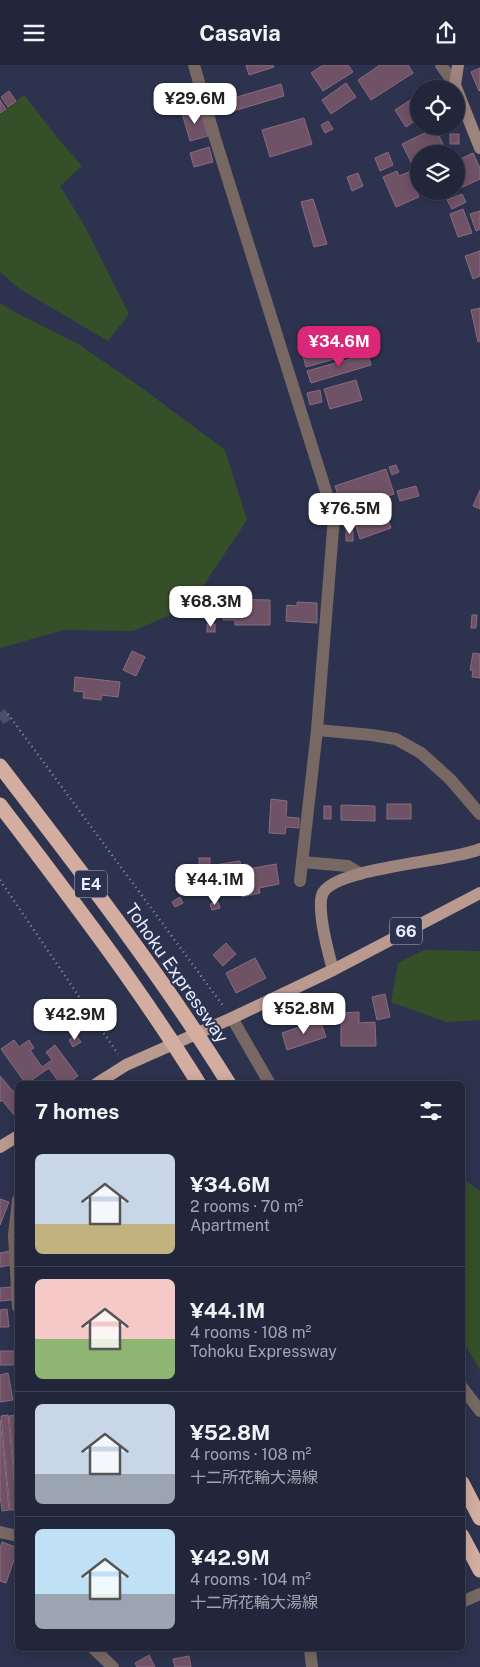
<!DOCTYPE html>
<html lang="en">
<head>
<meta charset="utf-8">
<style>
	body { margin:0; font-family:"Public Sans","Noto Sans JP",sans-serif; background:#2e3245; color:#f1f3f6; height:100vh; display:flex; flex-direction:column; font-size:19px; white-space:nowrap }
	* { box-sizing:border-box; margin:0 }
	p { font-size:16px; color:#a2a5af }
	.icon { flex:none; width:28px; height:28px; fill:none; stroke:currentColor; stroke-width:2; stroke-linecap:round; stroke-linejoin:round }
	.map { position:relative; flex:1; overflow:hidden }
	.side { position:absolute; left:15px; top:1016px; width:450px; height:570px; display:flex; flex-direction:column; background:#22263a; border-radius:8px; box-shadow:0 2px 12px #0003,0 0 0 1px #3f4354 }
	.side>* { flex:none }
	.buttons { position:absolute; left:410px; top:15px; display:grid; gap:10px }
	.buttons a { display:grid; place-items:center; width:55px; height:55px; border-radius:50%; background:#22263a; box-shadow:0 2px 12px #0003,0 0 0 1px #3f4354; font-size:25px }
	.price { position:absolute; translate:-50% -42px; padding:0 11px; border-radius:10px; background:#fff; color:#222; font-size:16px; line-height:32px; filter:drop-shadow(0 1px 2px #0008) }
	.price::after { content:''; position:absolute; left:50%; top:30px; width:15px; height:11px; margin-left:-8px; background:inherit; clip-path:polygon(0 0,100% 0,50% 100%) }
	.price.current { background:#db2777; color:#fff }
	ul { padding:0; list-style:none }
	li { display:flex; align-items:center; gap:15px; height:125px; padding:0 20px }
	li+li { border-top:1px solid #3f4354 }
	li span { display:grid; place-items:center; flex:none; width:140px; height:100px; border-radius:8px; color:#555 }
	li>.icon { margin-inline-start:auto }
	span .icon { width:60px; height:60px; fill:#fffc; stroke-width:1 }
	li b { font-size:21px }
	h2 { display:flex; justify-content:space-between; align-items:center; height:60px; padding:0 20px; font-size:21px }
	header { display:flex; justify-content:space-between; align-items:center; height:65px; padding:0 20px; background:#22263a; font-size:22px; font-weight:700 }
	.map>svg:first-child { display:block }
</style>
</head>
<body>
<header><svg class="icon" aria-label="menu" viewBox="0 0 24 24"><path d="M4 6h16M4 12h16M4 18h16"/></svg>Casavia<svg class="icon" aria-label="share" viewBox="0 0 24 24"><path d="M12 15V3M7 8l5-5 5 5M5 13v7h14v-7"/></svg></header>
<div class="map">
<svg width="480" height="1602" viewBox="0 0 480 1602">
	<rect width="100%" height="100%" fill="#2d334e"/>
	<!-- green -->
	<g fill="#355028">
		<path d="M24,30l36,46 22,25 -22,20 24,39 45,89 -21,27 -88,-52 -20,-17v-158z"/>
		<path d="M0,238l13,8 65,33 57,39 90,67 22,70 -58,87 -56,24 -69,-1 -64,18z"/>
		<path d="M424,885l56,1v69l-34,2 -55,-20 7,-39z"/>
		<path d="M462,1113l18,13v179l-17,-29z"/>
	</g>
	<!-- building -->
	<g fill="#705266" stroke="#8a6b7f">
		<path d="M246,0h27l1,2 -25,8z"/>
		<path d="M323,0h25l5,7 -30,19 -12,-18z"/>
		<path d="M380,0h28l5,8 -42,27 -13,-20z"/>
		<path d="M480,3v22l-1,1 -8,-19z"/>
		<path d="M439,17l4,7h-16z"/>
		<path d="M346,18l10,14 -25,17 -9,-14z"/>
		<path d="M281,19l3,12 -54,16 -3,-12z"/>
		<path d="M9,26l7,10 -8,6 -7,-10z"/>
		<path d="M418,30l1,23 -13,9 -11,-17z"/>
		<path d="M0,35l6,9 -6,4z"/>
		<path d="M200,44l8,27 -18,5 -8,-28z"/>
		<path d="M304,53l8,26 -42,13 -8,-27z"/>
		<path d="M328,56l5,8 -8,4 -4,-8z"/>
		<path d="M435,63l10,20 -12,6h-14v7l-7,3 -10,-20z"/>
		<rect x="450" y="69" width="9" height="10"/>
		<path d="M209,82l4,15 -19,5 -4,-14z"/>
		<path d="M388,87l5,13 -13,6 -5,-13z"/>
		<path d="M473,88l7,15v11l-24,11v-29z"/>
		<path d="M418,103l1,9 -8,3 8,17 -23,10 -13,-30 14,-6 2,5z"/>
		<path d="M358,108l5,13 -11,5 -5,-14z"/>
		<path d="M442,126h12l-10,5z"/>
		<path d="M462,129l4,8 -14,7 -5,-9z"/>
		<path d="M313,134l14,45 -13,3 -13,-45z"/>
		<path d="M463,144l9,24 -14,4 -8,-23z"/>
		<path d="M480,146v18l-4,2 -6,-17z"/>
		<path d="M480,186v25l-7,3 -8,-23z"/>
		<path d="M480,243v33l-2,1 -7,-32z"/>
		<path d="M363,274l3,11 -60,17 -3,-11z"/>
		<path d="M368,289l3,11 -60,18 -4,-12z"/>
		<path d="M356,315l6,20 -32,9 -6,-20z"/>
		<path d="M320,325l2,12 -12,3 -3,-12z"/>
		<path d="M396,400l3,7 -7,3 -3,-8z"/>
		<path d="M386,404l8,25 -35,11 -2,-6 -16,5 -6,-18z"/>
		<path d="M416,421l3,10 -19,5 -3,-10z"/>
		<path d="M480,425v19l-7,-3z"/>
		<path d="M384,445l7,18 -31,11 -6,-19z"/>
		<rect x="346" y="463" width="7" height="13"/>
		<path d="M224,534l46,1v25h-35v-5h-12z"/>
		<path d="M297,537l20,1v20l-31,-2 1,-16 10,1z"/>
		<path d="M472,550h5l-1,13h-5z"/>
		<rect x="207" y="559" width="8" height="8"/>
		<path d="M132,586l13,6 -9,19 -13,-6z"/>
		<path d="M473,588l7,1v24l-8,-1 1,-6 -3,-1z"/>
		<path d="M75,612l45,5 -2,15 -16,-2 -1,5 -18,-2 1,-6 -10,-1z"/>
		<path d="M271,734l16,2 -1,16 13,1v10l-13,-1 -1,7 -16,-1z"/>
		<rect x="387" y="739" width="24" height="15"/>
		<path d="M341,740l34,1v15l-34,-1z"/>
		<rect x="324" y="741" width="7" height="13"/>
		<rect x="199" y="793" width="11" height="8"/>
		<path d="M240,796l1,4 6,-1 1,5 28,-5 3,20 -20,4 1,5 -18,4 -4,-21 -21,4 -3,-15z"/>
		<path d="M180,832l3,6 -8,4 -3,-5z"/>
		<path d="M218,837l2,6 -8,2 -2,-6z"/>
		<path d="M226,878l10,11 -13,12 -10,-11z"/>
		<path d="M255,893l11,20 -30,15 -10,-20z"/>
		<path d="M385,929l5,23 -13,3 -5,-23z"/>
		<path d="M359,947v11l16,-1 1,24h-35v-33z"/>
		<path d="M320,955l6,17 -39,13 -5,-17z"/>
		<path d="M76,970l5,7 -8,5 -4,-7z"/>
		<path d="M14,975l5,7 10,-7 5,8 -4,2 12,17 10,-7 -6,-8 9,-7 23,31 -11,8h-7l-11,-16 -23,16 -25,-35z"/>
		<path d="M0,1011l18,21v16l-4,2 -12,-15 -2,2z"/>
		<path d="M0,1134l9,3 -9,23z"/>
		<path d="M10,1186l2,14 -12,2v-14z"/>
		<path d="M11,1222l1,13 -12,1v-13z"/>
		<path d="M7,1244l2,18h-9v-17z"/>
		<path d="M0,1286h16l1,14h-17z"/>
		<path d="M8,1308l5,27 -13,2v-27z"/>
		<path d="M8,1350l9,95h-7l-9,-94z"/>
		<path d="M16,1350l2,15v75l-9,-89z"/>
		<path d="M0,1354l9,91 -7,1 -2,-16z"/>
		<path d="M2,1477l16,6 -12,35 -6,-2v-33z"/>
		<path d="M149,1590l6,12h-18l-2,-4z"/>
		<path d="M189,1591l2,11h-16l-2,-8z"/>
	</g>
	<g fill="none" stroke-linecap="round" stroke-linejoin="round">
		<!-- street-tunnel -->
		<path stroke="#494f69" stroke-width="12" stroke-dasharray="12 6" stroke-linecap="butt" d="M0,654l8,-5"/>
		<!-- path -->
		<g stroke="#8d93a9" stroke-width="2.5" stroke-dasharray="1 4" stroke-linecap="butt">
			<path d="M8,649l216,293"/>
			<path d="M0,815l118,174"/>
		</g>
		<!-- street -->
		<g stroke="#786863" stroke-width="12">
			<path d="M194,0l20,70 120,382 -17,213 -17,151"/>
			<path d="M441,0l14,20"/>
			<path d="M317,665l55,5 24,4 25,14 29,26 30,35"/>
			<path d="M302,797l46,4 13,8"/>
			<path d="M232,953l38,66"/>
			<path d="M18,1135l-4,35 4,72"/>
			<path d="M462,1322l18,24"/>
			<path d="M0,1467l18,4"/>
			<path d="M462,1537l18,-8"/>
			<path d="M94,1584l19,18"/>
			<path d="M310,1584l2,18"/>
		</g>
		<!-- secondary -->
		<g stroke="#9d847c" stroke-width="12">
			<path d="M458,0l-3,20 25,63"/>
			<path d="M333,905c-5,-18 -16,-58 -11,-75 9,-28 130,-33 158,-46"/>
		</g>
		<!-- primary -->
		<g stroke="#ba998f" stroke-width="12">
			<path d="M96,1019l30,-19 106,-47 101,-48 147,-77"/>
			<path d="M0,1082l18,-11"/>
		</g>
		<!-- highway -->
		<g stroke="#d3ada0" stroke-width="15">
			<path d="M0,701c79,103 160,207 229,318"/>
			<path d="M0,740c69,91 139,182 199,279"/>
			<path d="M462,1418l18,35"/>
			<path d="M462,1471l18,34"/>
		</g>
	</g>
	<g text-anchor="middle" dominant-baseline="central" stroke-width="4" stroke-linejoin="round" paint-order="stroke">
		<!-- shield labels -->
		<g fill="#2d334e" stroke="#b0b5ca" stroke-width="1">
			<rect x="75" y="805.5" width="32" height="27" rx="4"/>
			<rect x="390" y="852.5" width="32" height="27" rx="4"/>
		</g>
		<g font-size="16" font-weight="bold" fill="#e8edff">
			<text x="91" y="819">E4</text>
			<text x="406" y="866">66</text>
		</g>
		<!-- street labels -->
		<g font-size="18" fill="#e8edff" stroke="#2d334e">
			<text transform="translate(177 908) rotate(55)">Tohoku Expressway</text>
		</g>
	</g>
</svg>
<div class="buttons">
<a><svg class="icon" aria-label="locate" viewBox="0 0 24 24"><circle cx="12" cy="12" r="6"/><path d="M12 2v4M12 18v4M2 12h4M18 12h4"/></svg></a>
<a><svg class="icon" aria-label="layers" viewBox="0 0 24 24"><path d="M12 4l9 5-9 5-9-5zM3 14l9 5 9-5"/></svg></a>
</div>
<b class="price" style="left:195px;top:60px">¥29.6M</b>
<b class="price current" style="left:339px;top:303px">¥34.6M</b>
<b class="price" style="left:350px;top:470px">¥76.5M</b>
<b class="price" style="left:211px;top:563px">¥68.3M</b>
<b class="price" style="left:215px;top:841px">¥44.1M</b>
<b class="price" style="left:304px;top:970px">¥52.8M</b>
<b class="price" style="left:75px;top:976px">¥42.9M</b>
<section class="side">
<h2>7 homes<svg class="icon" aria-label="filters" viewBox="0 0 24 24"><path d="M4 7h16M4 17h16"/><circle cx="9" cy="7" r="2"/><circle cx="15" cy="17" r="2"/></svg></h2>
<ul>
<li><span style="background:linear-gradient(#c9d6e8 70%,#c2b280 0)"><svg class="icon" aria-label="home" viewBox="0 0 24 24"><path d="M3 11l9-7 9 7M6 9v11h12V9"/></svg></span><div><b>¥34.6M</b><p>2 rooms · 70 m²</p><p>Apartment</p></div></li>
<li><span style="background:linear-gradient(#f6c9c9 60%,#8fb573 0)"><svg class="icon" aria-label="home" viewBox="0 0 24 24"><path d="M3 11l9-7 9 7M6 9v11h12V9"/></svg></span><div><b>¥44.1M</b><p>4 rooms · 108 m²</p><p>Tohoku Expressway</p></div></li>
<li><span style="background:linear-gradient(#c9d6e8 70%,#9aa5b1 0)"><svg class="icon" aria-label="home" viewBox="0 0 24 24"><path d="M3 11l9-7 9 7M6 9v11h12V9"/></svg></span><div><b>¥52.8M</b><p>4 rooms · 108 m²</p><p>十二所花輪大湯線</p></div></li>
<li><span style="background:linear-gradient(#bfe0f5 65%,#9aa5b1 0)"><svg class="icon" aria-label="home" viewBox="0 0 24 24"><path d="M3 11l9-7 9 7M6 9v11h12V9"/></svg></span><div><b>¥42.9M</b><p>4 rooms · 104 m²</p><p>十二所花輪大湯線</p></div></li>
</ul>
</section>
</div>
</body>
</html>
